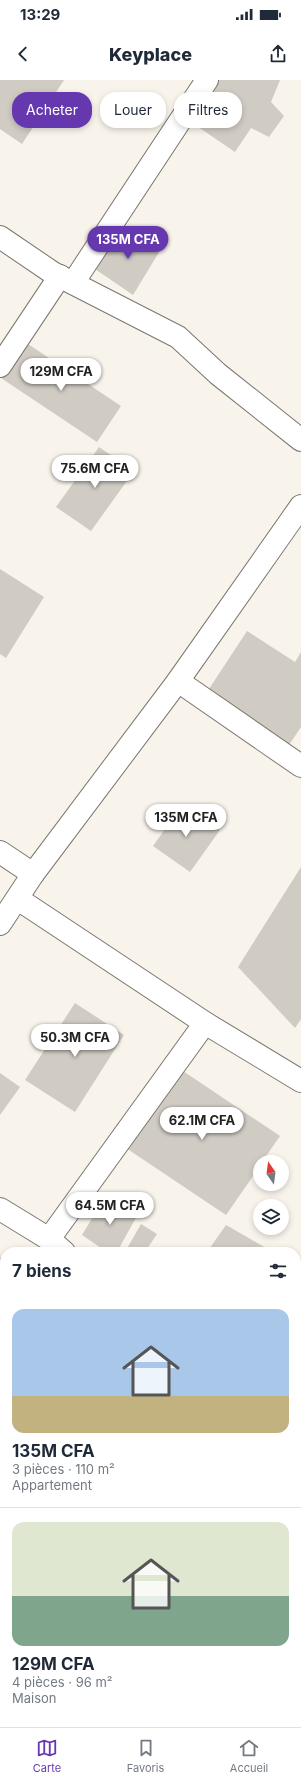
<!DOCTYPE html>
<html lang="fr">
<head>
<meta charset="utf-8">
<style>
	body { margin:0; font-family:Inter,sans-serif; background:#f6f6f7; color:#1f2937; height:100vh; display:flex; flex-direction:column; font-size:15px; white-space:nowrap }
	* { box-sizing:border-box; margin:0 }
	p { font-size:13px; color:#747a83 }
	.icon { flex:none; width:22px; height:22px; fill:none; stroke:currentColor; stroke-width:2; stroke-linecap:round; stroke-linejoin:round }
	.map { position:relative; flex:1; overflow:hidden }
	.side { position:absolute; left:0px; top:1167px; width:301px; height:480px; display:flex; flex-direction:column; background:#fff; border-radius:16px 16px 0 0; box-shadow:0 2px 6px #0003 }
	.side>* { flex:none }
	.top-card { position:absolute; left:12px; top:12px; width:277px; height:36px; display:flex; gap:8px }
	.needle { width:26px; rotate:346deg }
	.tools { position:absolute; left:253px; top:1075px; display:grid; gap:8px }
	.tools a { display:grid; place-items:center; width:36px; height:36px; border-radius:50%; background:#fff; box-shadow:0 2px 6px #0003; font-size:20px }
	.price { position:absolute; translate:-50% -34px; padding:0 9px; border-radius:14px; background:#fff; color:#222; font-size:13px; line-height:26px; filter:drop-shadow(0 1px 2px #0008) }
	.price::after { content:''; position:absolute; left:50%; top:24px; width:12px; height:9px; margin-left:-6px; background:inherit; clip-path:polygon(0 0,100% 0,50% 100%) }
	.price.selected { background:#6638b0; color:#fff }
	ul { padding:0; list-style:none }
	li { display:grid; align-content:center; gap:8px; height:212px; padding:0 12px }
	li+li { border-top:1px solid #e0e1e3 }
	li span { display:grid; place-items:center; height:124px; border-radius:12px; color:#555 }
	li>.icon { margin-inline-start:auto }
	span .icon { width:72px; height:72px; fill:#fffc; stroke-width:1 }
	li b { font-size:17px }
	h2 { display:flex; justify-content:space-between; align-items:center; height:48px; padding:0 12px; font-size:17px }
	.pill { padding:0 14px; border-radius:16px; background:#fff; box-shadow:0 2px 6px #0003; font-size:14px; line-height:36px }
	.pill.selected { background:#6638b0; color:#fff }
	.status { display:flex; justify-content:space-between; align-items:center; height:28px; padding:0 20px; background:#fff; direction:ltr }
	.status svg { height:11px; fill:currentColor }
	header { display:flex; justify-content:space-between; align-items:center; height:52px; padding:0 12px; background:#fff; font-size:18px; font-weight:800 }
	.tab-bar { display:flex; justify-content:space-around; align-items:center; height:56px; border-top:1px solid #e0e1e3; background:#fff; font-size:11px; color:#747a83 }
	.tab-bar a { display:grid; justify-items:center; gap:2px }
	.tab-bar .selected { color:#6638b0 }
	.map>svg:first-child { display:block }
</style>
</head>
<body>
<div class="status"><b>13:29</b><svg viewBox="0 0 49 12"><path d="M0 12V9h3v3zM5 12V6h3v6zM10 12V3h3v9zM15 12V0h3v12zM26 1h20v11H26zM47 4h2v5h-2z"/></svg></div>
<header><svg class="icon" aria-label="back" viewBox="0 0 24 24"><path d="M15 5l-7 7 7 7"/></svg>Keyplace<svg class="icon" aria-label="share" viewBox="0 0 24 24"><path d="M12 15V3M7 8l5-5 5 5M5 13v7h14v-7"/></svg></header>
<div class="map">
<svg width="301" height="1647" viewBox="0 0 301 1647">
	<rect width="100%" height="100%" fill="#f8f3eb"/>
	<!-- building -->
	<g fill="#d0cbc3">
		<path d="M0,0h64l-42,64 -22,-15z"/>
		<path d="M214,0h66l-9,22 13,14 -15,21 -18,-9 -16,24 -47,-32z"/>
		<path d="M122,147l17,14 6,-7 19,10 -31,51 -41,-28z"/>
		<path d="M25,262l96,64 -24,36 -96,-64z"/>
		<path d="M99,367l35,24 -43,60 -35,-24z"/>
		<path d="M0,489l44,28 -38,61 -6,-4z"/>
		<path d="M247,551l48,31 6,-10v75l-12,18 -82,-53z"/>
		<path d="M183,724l37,26 -30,42 -37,-26z"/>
		<path d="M301,787v152l-6,9 -57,-61z"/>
		<path d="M75,923l49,32 -49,77 -50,-32z"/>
		<path d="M177,987l103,69 -18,26h-2v4l-34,49 -103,-69z"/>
		<path d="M0,993l20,14 -20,28z"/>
		<path d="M105,1117l33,17 -21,38h-10l-25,-17z"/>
		<path d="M141,1144l16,10 -12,18h-20z"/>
		<path d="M226,1145l47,27h-66z"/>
		<path d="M0,1177l5,3v74l-5,8z"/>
		<path d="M296,1332l5,3v54l-5,8z"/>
		<path d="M301,1404v22l-5,-3v-12z"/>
		<path d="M296,1465l5,3v44l-5,2z"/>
		<path d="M301,1571v22l-5,1v-22z"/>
		<path d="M301,1611v25h-2l-3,-10v-14z"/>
	</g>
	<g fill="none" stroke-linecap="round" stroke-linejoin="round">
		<!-- street casing -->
		<g stroke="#7b766f" stroke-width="24">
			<g id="street">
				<path d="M0,157l53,36 125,64 40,37 83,66"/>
				<path d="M73,203l134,-203"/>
				<path d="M0,286l60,-90"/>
				<path d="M178,601l123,85"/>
				<path d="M0,772l33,22"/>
				<path d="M18,819l187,124 96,58"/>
				<path d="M0,1129l49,30 15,13"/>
				<path d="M49,1159l156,-216"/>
				<path d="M0,1325l5,-16"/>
				<path d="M0,1482l5,22"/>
				<path d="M36,1642l1,5"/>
				<path d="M282,1642v5"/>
			</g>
		</g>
		<!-- secondary casing -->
		<g stroke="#7b766f" stroke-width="24">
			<path id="secondary" d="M0,844l33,-50 145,-193 123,-175"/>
		</g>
		<!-- street -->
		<use href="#street" stroke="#fff" stroke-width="22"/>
		<!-- secondary -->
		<use href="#secondary" stroke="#fff" stroke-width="22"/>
	</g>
</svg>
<div class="tools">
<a><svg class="needle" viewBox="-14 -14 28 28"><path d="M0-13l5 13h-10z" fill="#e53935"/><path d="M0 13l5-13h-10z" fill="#747a83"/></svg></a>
<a><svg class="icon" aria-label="layers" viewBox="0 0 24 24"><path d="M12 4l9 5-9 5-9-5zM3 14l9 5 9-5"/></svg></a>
</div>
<b class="price selected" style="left:128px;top:180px">135M CFA</b>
<b class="price" style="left:61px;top:312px">129M CFA</b>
<b class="price" style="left:95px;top:409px">75.6M CFA</b>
<b class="price" style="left:186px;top:758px">135M CFA</b>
<b class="price" style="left:75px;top:978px">50.3M CFA</b>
<b class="price" style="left:202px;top:1061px">62.1M CFA</b>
<b class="price" style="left:110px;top:1146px">64.5M CFA</b>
<div class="top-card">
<a class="pill selected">Acheter</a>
<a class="pill">Louer</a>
<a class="pill">Filtres</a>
</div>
<section class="side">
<h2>7 biens<svg class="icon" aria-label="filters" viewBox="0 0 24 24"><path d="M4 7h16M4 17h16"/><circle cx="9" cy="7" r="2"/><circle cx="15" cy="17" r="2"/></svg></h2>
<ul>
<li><span style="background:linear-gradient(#a9c7e8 70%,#c2b280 0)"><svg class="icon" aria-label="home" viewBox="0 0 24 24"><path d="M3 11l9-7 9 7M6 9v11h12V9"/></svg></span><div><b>135M CFA</b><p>3 pièces · 110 m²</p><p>Appartement</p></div></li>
<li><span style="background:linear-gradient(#dfe7d0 60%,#7fa58c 0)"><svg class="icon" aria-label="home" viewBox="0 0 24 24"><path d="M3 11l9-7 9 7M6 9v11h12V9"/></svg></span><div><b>129M CFA</b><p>4 pièces · 96 m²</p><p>Maison</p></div></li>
</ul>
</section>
</div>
<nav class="tab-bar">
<a class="selected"><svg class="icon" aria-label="map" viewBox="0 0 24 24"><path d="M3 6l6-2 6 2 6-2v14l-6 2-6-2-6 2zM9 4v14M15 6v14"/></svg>Carte</a>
<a><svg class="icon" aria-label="saved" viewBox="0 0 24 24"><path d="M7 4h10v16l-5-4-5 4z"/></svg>Favoris</a>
<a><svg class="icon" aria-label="home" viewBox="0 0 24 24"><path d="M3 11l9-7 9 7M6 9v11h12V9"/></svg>Accueil</a>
</nav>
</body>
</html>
